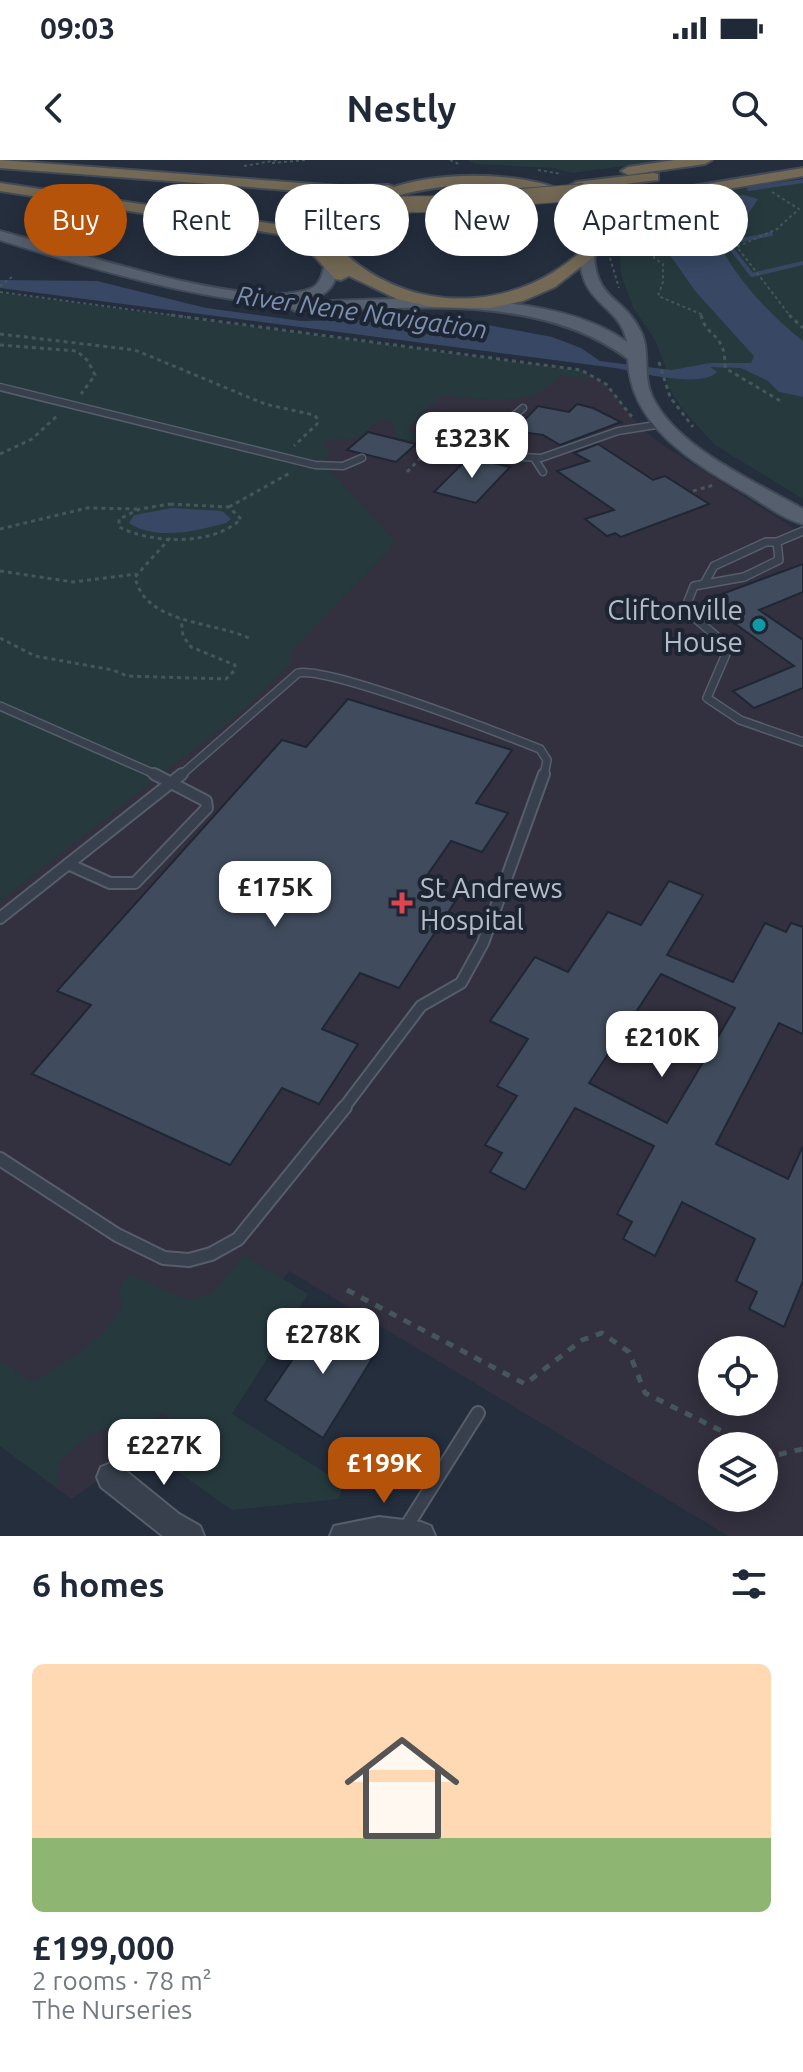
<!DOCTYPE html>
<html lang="en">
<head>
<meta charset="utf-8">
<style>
	body { margin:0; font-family:Ubuntu,sans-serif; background:#f2f2f3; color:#1f2937; height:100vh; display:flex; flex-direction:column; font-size:30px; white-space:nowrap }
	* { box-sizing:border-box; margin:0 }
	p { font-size:26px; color:#747a83 }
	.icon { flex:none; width:44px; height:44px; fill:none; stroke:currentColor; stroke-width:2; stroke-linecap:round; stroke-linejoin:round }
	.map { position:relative; height:1376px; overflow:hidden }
	.side { display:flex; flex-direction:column; background:#fff; flex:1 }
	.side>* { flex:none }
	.top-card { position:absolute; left:24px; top:24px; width:756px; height:72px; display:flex; gap:16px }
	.buttons { position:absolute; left:698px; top:1176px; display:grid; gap:16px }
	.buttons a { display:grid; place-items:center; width:80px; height:80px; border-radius:50%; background:#fff; box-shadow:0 4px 20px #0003; font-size:40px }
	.price { position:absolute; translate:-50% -68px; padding:0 18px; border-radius:16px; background:#fff; color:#222; font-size:26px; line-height:52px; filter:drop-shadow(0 2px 4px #0008) }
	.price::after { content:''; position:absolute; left:50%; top:48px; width:24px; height:18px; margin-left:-12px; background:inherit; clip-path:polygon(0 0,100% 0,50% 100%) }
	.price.selected { background:#b45309; color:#fff }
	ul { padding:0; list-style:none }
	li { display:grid; align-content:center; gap:16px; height:424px; padding:0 32px }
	li span { display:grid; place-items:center; height:248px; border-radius:12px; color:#555 }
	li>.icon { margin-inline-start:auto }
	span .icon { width:144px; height:144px; fill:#fffc; stroke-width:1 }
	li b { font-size:34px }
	h2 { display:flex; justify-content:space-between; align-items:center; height:96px; padding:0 32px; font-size:34px }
	.tag { padding:0 28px; border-radius:36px; background:#fff; box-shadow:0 4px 20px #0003; font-size:28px; line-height:72px }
	.tag.selected { background:#b45309; color:#fff }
	.status { display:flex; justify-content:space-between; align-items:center; height:56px; padding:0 40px; background:#fff; direction:ltr }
	.status svg { height:22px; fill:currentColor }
	header { display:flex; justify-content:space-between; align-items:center; height:104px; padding:0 32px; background:#fff; font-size:36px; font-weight:700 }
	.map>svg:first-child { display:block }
</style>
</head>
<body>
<div class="status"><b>09:03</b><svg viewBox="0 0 49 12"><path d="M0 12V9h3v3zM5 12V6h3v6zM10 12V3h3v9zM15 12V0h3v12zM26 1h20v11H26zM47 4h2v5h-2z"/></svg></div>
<header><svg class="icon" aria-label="back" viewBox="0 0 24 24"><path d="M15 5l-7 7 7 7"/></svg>Nestly<svg class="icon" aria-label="search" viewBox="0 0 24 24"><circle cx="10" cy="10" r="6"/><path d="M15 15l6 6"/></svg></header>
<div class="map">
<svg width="803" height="1376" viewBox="0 0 803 1376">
	<rect width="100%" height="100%" fill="#242e3d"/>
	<!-- medical -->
	<path fill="#33303f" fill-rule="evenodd" d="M0,175l440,36 141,-1 25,14 33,42 22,18 142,90v1002h-75l-439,-265 -129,168 -89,60 -71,-53zM712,1190h52v52h-52zM712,1286h52v52h-52z"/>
	<!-- green -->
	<g fill="#263a3e">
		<path d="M467,0h199l-93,13 -19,-5 -78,-4z"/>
		<path d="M803,21v183l-56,6 21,11 11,11 24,5v102l-88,-54 -32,-35 -16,-25 1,-12 -13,-33 -21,-31 -13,-34 -1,-19 14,-20 -3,-27 46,-11z"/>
		<path d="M0,133l576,77 16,10 -32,-5c-27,36 -81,23 -119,20l-35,35 20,7 -3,5 -25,-4 -7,-17c-16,-5 -20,9 -32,15 -13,6 -27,-1 -37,9l7,4 -4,16 70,76 -7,10 -96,99 -3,16 -50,48 -239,187z"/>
		<path d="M244,1095l64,39 -76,120 111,70 -4,15 -107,11 -55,-39 25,-30 -41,-28 -23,31c-36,-30 -54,-6 -80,21l-1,23 -57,-42v-86l32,23c31,-21 76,-43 91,-79l-5,-16 12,-14 57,26 24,-6z"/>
	</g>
	<!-- water -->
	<g fill="#384864">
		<path d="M744,35l14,4c-10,18 -22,26 -39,36l-2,5c19,39 52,74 86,101v56l-24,-5 -11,-11 -27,-13 -31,-1 7,5c-17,17 -79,0 -102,-4l-615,-80v-8l97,1 109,27 95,13 98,-2 78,4 75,14 29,11 19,13 72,9 38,-7h41l3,-7 -58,-64 -27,-38 -7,-16 50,-42z"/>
		<path d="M172,348l50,3 9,8 -5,4c-30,8 -70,18 -97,0l5,-8z"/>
	</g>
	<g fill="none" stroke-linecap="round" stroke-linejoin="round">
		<!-- stream -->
		<g stroke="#384864" stroke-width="4">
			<path d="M749,29l54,-8"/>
			<path d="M771,74l-44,9 25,32 51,-12"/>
		</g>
	</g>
	<!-- building -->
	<g fill="#404c5d" stroke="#1f2734" stroke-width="2" fill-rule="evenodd">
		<path d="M577,244l16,4 28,14 -61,23 -17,-10 -29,-4 24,-25 31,6z"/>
		<path d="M368,272l48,12 -20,18 -49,-12z"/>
		<path d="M598,284l55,36 12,-4 44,28 -88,33 -6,-4 -8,3 -22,-17 29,-9 -57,-39 32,-10 -15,-8z"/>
		<path d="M469,297l41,10 -34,36 -42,-11z"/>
		<path d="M803,404v28l-44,18 44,30v48l-49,20 -21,-17 61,-25 -91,-65z"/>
		<path d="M348,539l164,51 -36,53 32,10 -26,39 -31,-11 -30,43 37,13 -59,91 -39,-15 -38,56 36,15 -39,60 -37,-16 -52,77 -198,-91 59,-69 -34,-14 225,-251 24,7z"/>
		<path d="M669,721l34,14 -36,60 66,27 32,-59 21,9 5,-9 12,4v107l-24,-11 -63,121 72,35 15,-33v135l-19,46 -35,-18 8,-17 -21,-11 19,-42 -73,-37 -27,54 -32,-17 9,-17 -15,-8 37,-68 -79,-38 -50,82 -35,-18 12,-19 -17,-8 32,-49 -20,-10 31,-47 -38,-18 45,-64 33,15 40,-60 33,13zM661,814l74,34 -68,115 -78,-40z"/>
		<path d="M322,1156l58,30 -57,92 -58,-38z"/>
	</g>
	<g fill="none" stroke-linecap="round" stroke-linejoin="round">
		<!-- lane-far3 casing -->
		<g stroke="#565e6b" stroke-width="9">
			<g id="lane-far3">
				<path d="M0,227l315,78 28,1 19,-8"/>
				<path d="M523,248l-38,32 1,5 37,12 18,1 77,-27 44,-7"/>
				<path d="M534,298l9,14"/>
			</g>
		</g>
		<!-- lane-far2 casing -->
		<g stroke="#565e6b" stroke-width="10">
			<g id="lane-far2">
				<path d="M803,371l-26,11 2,18 -35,17 -50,9 -6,15 8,18 33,28 -22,51 33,22 63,22"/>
				<path d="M704,424l10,-18 52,-24h11"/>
				<path d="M0,546l159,70"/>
				<path d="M180,616l118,-103c30,-7 204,61 242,76l7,11 -3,16"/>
			</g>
		</g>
		<!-- lane-far1 casing -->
		<g stroke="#565e6b" stroke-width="14">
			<g id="lane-far1">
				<path d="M68,704l42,19h25l72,-75 -1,-7 -52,-27"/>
				<path d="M0,758l182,-144"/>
				<path d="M343,949l78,-103 40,-23 22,-40 61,-169"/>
			</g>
		</g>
		<!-- lane casing -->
		<g stroke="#565e6b" stroke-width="16">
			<g id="lane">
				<path d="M0,999l117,76 47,23 25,2 22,-6 27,-15 107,-132"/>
				<path d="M405,1369l73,-116"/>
			</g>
		</g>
		<!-- street casing -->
		<g stroke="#565e6b" stroke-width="4">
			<g id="street">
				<path d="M111,1303l10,4 58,47 21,12 4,10h-41l-62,-49 -4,-10 4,-10z"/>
				<path d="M379,1357l42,5 10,4 4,10h-105l4,-10z"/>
			</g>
		</g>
		<!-- primary casing -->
		<g stroke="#414956" stroke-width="4">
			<g id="primary">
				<path d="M0,71c65,17 254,83 312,57 13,-6 11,-27 17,-38l5,-1 7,4c-4,13 -3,30 -15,39 -47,37 -269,-34 -326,-52z"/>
				<path d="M587,90l7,4c2,47 28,41 46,76 11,20 2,45 12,66 23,51 104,86 151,113v15c-19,-5 -38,-19 -54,-29 -54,-31 -119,-68 -121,-136 -90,-68 -224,-50 -331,-47l-8,-5 8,-5c93,-2 252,-17 330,40 -7,-39 -47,-35 -47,-88z"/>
			</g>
		</g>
		<!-- highway casing -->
		<g stroke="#434b58" stroke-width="4">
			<g id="highway">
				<path d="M0,0l340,26 48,-1 6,2c57,-19 166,-17 210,29l7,-13 9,-5 183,-30v8l-178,31 -10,27 -14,17 -46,36 -32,14 -33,7 -58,-1 -35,-8 -48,-23 -8,4 -6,-1 -29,-32 -22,-12 -284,-44v-8l288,43 30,15 9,9c9,-28 19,-46 49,-56h-36l-340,-26zM458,25c38,1 128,4 141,48 -66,78 -180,89 -256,19 2,-9 4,-22 10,-29 26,-30 68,-33 105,-38z"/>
				<path d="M675,0h37l-7,4 -77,11 -7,-4 7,-4z"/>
				<path d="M653,13l5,1v6l-82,10 -7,-4 7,-4z"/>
			</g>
		</g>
		<!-- path-far2 -->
		<g stroke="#44575b" stroke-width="2" stroke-dasharray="3 3" stroke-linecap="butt">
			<path d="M450,0l11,5"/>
			<path d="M272,3l35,-3"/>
			<path d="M244,6l34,-6"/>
			<path d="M538,10l23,4"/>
			<path d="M772,32l27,17 -22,20 -40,18 54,70"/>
			<path d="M689,46l-12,11 -34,13 3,12 9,6 -1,10 9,6v18l-5,14 43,18 1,3"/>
			<path d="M618,89l16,-13 -2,-18"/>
			<path d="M610,98l9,30"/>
			<path d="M0,126l12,-9"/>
			<path d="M0,132l186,25"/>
		</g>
		<!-- path-far1 -->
		<g stroke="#44575b" stroke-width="3" stroke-dasharray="4 4" stroke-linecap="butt">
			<path d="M171,155l410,55 25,14 26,33"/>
			<path d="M701,155c5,23 25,17 24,53l57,34"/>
			<path d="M789,155l14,13"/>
			<path d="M0,174l135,16 130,54 49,11 4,4 -1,5 -23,22"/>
			<path d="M0,185l77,6 11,10 7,14 -14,19"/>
			<path d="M659,202l11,35 23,30"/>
			<path d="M0,294l32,-15 25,-23"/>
			<path d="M407,312l30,-31 36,7"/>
			<path d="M693,331l21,-6"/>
			<path d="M170,344l59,3 12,12c-28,27 -89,25 -122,8v-8l21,-10z"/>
			<path d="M229,347l61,-34"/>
			<path d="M0,369l87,-21 53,1"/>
			<path d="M170,378l-35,39c10,47 76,44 114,61"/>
			<path d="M0,411l73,11 63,-8"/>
			<path d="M0,478l35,18 78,14 14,6 99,3 8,-8 1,-6 -44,-18 -8,-11 -2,-17"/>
		</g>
		<!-- path -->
		<g stroke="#44575b" stroke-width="5" stroke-dasharray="8 8" stroke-linecap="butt">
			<path d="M347,1130l178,94 57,-44 20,-7 27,19 16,41 107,53"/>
			<path d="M764,1292l8,4 31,-7"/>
		</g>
		<!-- lane-far3 -->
		<use href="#lane-far3" stroke="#38404e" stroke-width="6"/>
		<!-- lane-far2 -->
		<use href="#lane-far2" stroke="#38404e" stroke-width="7"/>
		<!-- lane-far1 -->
		<use href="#lane-far1" stroke="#38404e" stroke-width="10"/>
		<!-- lane -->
		<use href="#lane" stroke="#38404e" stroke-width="12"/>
		<!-- street -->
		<use href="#street" fill="#38404e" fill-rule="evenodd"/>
		<!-- primary -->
		<use href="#primary" fill="#565f6d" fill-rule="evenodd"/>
		<!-- highway -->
		<use href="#highway" fill="#736955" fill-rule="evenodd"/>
		<!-- highway-bridge casing -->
		<g stroke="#434b58" stroke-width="18" stroke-linecap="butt">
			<path id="highway-bridge" d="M316,46l117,-2 151,-12"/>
		</g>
		<!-- highway-bridge -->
		<use href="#highway-bridge" stroke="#736955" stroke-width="16"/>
	</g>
	<!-- markers -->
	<circle fill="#0f9aa8" stroke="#1d2532" stroke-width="3" cx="759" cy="465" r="8"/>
	<path fill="#e0444e" stroke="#1d2532" stroke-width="3" d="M398 731h8v8h8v8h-8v8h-8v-8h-8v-8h8z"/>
	<g text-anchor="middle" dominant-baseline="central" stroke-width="8" stroke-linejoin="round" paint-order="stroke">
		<!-- far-water labels -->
		<g font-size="26" font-style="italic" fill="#7c8fb0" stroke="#1d2532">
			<text transform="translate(362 152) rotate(8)">River Nene Navigation</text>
		</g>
		<!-- poi labels -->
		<g font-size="28" fill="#b4bbc9" stroke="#1d2532" text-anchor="end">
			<text x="743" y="449">Cliftonville<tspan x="743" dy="32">House</tspan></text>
			<text x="420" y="727" text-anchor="start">St Andrews<tspan x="420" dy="32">Hospital</tspan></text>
		</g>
	</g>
</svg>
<div class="buttons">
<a><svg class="icon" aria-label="locate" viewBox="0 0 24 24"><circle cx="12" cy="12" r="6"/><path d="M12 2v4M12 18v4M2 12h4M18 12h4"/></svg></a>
<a><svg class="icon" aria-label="layers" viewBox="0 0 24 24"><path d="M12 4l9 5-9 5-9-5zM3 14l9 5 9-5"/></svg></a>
</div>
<b class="price" style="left:472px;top:320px">£323K</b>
<b class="price" style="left:275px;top:769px">£175K</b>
<b class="price" style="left:662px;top:919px">£210K</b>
<b class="price" style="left:323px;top:1216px">£278K</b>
<b class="price" style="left:164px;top:1327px">£227K</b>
<b class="price selected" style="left:384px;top:1345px">£199K</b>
<div class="top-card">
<a class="tag selected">Buy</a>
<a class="tag">Rent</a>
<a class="tag">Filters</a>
<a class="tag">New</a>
<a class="tag">Apartment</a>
</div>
</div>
<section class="side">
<h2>6 homes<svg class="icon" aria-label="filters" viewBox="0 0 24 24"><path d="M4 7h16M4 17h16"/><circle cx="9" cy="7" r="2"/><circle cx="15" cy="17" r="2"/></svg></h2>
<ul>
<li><span style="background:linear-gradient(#ffd9b3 70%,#8fb573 0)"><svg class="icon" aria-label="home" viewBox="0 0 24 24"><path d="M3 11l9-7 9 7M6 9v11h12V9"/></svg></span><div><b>£199,000</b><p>2 rooms · 78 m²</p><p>The Nurseries</p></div></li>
</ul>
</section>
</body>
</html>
